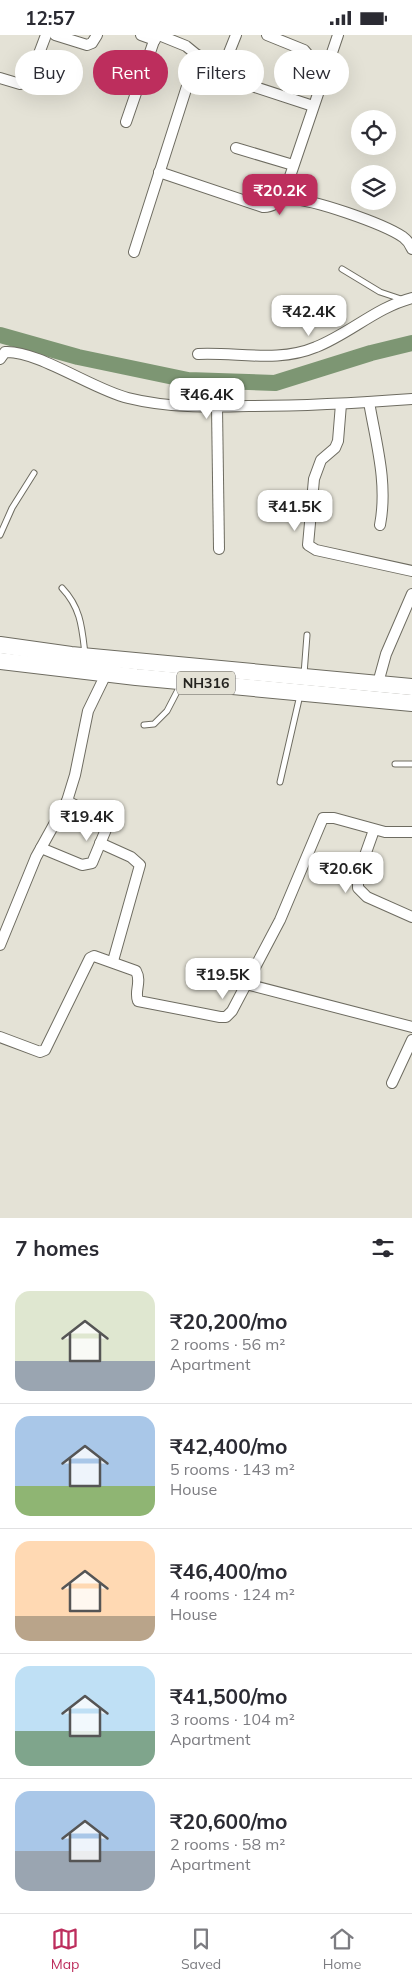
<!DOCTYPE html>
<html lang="en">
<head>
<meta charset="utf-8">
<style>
	body { margin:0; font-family:Mulish,sans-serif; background:#f7f7f7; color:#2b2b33; height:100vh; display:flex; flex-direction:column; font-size:19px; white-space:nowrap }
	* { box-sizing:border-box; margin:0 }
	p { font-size:16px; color:#7c7c81 }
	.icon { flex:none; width:28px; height:28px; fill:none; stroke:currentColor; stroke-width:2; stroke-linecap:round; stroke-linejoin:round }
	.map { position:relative; height:1183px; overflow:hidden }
	.side { display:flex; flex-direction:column; background:#fff; flex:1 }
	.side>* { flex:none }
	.hud { position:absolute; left:15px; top:15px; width:382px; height:45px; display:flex; gap:10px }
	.controls { position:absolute; left:351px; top:75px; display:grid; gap:10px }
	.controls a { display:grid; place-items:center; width:45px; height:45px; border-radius:50%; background:#fff; box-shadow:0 5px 20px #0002; font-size:25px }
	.price { position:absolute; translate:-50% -42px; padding:0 11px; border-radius:10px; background:#fff; color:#222; font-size:16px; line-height:32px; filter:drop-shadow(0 1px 2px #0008) }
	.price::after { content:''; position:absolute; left:50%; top:30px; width:15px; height:11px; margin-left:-8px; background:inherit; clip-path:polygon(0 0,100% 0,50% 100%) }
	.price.active { background:#bd2e5d; color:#fff }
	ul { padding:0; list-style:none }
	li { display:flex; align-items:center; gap:15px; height:125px; padding:0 15px }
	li+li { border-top:1px solid #e1e1e2 }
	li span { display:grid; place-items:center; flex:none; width:140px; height:100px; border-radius:15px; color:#555 }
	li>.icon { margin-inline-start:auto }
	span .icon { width:60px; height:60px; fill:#fffc; stroke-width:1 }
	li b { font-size:21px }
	h2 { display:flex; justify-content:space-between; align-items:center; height:60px; padding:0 15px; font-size:21px }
	.tag { padding:0 18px; border-radius:22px; background:#fff; box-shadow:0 5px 20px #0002; font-size:18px; line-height:45px }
	.tag.active { background:#bd2e5d; color:#fff }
	.status { display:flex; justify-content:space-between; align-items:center; height:35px; padding:0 25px; background:#fff; direction:ltr }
	.status svg { height:14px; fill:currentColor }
	.menu { display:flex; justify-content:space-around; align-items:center; height:70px; border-top:1px solid #e1e1e2; background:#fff; font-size:14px; color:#7c7c81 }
	.menu a { display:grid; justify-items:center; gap:2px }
	.menu .active { color:#bd2e5d }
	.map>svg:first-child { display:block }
</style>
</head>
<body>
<div class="status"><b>12:57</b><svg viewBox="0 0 49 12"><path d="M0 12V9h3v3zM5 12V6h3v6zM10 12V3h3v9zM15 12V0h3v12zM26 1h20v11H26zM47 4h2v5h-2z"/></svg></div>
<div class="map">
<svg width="412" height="1183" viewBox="0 0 412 1183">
	<rect width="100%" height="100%" fill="#e4e2d6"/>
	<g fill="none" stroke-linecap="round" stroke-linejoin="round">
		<!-- river -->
		<path stroke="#7d9673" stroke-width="16" d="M0,300l78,22 110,23 87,3 96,-30 41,-10"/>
		<!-- service casing -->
		<g stroke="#6e6c61" stroke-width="7">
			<g id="service">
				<path d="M342,234l38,23 24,8"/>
				<path d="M0,500l12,-27 22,-35"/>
				<path d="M62,553c19,20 20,40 23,66"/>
				<path d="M304,639l3,-39"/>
				<path d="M144,690l10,-1 13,-13 14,-27"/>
				<path d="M395,729h17"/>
				<path d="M280,747l20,-87"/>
			</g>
		</g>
		<!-- minor casing -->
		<g stroke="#6e6c61" stroke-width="12">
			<g id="minor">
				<path d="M55,0l32,10 5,-2 5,-8"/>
				<path d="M141,0l14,5"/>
				<path d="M267,0l37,15 6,7 17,8"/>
				<path d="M197,20l27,10 12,-30"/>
				<path d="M0,43l20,6 9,-4 17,-45"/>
				<path d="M252,51l61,20"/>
				<path d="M126,87l30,-87"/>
				<path d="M236,113l57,17"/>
				<path d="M159,137l104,35c10,1 15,-7 25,-8 23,-1 96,25 115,38 4,3 7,7 9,12"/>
				<path d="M282,165l56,-165"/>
				<path d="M134,217l63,-197 -11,-9 -27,-11"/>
				<path d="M198,319c40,-2 80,9 118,-7 33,-13 61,-40 96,-49"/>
				<path d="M0,324l5,-7c32,-2 89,38 123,46 40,10 80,9 121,8 55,0 109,-3 163,-7"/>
				<path d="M369,367c7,41 19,81 11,123"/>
				<path d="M341,369l-3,37 -3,7 -14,12 -7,19 -6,66 8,5 96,21"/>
				<path d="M217,372l2,142"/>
				<path d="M378,648l8,-29 26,-60"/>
				<path d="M374,795l-16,45v13l9,9 45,20"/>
				<path d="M100,808l31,14 9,8 -27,96"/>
				<path d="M41,813l41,17 10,-2 15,-36 -1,-6 -39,-20"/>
				<path d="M0,910l36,-88 31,-56 8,-26 13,-64 18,-37"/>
				<path d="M246,949l166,43"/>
				<path d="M0,1002l40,15 5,-2 45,-92 4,-2 42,15c6,11 -2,20 2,30l82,16h6l6,-6 48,-91 43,-102h11l51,14h27"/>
				<path d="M392,1048l20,-43"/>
			</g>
		</g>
		<!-- trunk casing -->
		<g stroke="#6e6c61" stroke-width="18">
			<g id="trunk">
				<path d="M0,610l71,10 341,32"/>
				<path d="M0,626l136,16 276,26"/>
			</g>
		</g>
		<!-- service -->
		<use href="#service" stroke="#fff" stroke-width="5"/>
		<!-- minor -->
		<use href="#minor" stroke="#fff" stroke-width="10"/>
		<!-- trunk -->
		<use href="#trunk" stroke="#fff" stroke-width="16"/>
	</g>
	<g text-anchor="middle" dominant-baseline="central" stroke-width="4" stroke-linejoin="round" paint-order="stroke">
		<!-- shield labels -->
		<rect fill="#e4e2d6" stroke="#5e5c56" stroke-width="1" x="177" y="636.5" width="58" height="23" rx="4"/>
		<g font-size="14" font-weight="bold" fill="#24231f">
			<text x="206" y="648">NH316</text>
		</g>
	</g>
</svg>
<div class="controls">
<a><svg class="icon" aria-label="locate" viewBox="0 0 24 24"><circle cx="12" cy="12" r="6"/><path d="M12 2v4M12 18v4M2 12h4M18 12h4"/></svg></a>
<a><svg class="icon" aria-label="layers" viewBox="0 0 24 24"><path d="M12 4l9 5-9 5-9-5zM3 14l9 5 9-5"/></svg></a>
</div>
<b class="price active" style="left:280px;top:181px">₹20.2K</b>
<b class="price" style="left:309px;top:302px">₹42.4K</b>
<b class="price" style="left:207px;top:385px">₹46.4K</b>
<b class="price" style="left:295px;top:497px">₹41.5K</b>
<b class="price" style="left:87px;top:807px">₹19.4K</b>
<b class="price" style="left:346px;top:859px">₹20.6K</b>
<b class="price" style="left:223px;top:965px">₹19.5K</b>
<div class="hud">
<a class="tag">Buy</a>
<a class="tag active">Rent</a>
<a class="tag">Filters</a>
<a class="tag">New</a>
</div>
</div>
<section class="side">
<h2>7 homes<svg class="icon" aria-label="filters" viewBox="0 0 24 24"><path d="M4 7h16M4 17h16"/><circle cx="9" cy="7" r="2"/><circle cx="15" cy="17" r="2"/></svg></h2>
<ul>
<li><span style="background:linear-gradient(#dfe7d0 70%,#9aa5b1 0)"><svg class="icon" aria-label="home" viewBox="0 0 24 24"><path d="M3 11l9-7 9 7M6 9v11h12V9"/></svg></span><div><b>₹20,200/mo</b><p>2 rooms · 56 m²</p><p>Apartment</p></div></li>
<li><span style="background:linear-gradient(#a9c7e8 70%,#8fb573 0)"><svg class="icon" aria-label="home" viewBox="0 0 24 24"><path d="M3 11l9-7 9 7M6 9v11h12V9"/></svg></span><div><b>₹42,400/mo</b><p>5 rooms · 143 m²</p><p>House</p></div></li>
<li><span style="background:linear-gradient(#ffd9b3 75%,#b9a48a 0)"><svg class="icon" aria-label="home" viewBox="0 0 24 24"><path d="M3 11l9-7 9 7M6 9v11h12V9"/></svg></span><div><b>₹46,400/mo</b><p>4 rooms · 124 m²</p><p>House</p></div></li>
<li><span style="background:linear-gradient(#bfe0f5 65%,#7fa58c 0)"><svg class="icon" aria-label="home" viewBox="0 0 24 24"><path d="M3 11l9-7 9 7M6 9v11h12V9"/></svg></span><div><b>₹41,500/mo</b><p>3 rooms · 104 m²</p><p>Apartment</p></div></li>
<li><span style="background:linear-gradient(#a9c7e8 60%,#9aa5b1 0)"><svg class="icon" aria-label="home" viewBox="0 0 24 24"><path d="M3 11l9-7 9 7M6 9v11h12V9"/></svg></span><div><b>₹20,600/mo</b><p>2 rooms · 58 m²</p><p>Apartment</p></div></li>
</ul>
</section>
<nav class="menu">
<a class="active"><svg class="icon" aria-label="map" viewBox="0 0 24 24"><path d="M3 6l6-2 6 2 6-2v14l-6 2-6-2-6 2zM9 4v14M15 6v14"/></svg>Map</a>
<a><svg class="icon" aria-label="saved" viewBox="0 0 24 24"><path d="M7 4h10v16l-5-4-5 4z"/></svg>Saved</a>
<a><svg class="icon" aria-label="home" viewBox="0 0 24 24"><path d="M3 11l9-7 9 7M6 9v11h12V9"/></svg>Home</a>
</nav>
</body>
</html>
